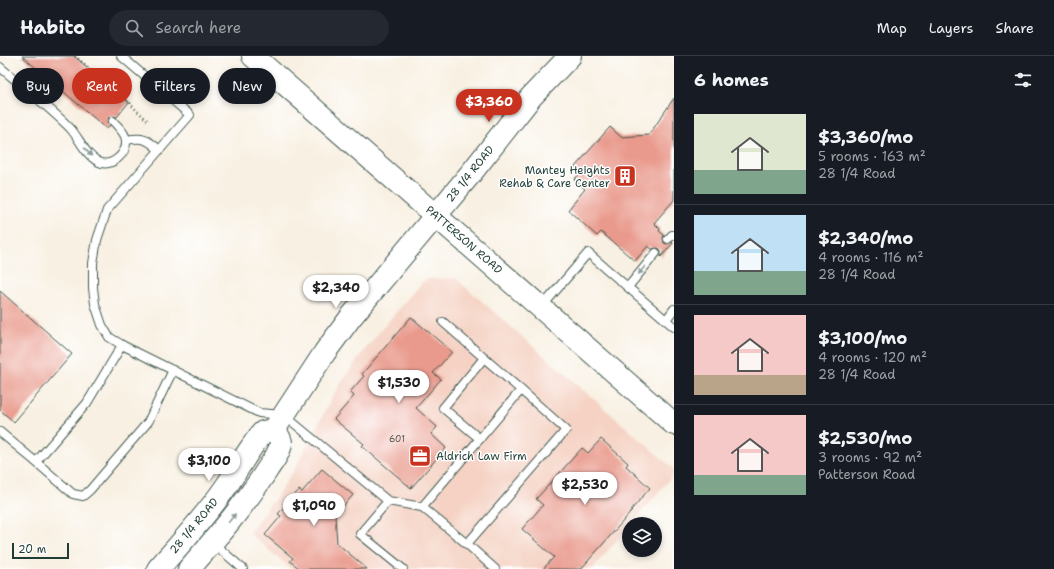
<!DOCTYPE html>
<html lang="en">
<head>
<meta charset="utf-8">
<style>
	body { margin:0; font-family:"Shantell Sans",sans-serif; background:#242831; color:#f1f3f6; height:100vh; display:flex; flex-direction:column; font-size:15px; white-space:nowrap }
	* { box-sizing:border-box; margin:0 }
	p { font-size:13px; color:#9ea1a6 }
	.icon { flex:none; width:22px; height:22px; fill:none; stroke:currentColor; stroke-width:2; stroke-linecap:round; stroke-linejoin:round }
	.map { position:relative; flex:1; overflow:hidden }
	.drawer { display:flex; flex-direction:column; background:#171b24; width:380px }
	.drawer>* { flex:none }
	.top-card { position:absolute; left:12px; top:12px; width:380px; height:36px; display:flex; gap:8px }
	.buttons { position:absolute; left:622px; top:461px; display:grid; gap:8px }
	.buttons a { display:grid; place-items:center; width:40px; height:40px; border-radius:50%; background:#171b24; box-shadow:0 2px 6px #0003; font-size:20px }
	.scale { position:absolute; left:12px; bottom:10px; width:57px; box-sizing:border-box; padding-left:4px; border:2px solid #1f3d34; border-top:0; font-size:11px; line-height:14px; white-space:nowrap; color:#1f3d34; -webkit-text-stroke:3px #fff; paint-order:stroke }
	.price { position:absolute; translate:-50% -34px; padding:0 9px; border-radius:14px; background:#fff; color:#222; font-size:13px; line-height:26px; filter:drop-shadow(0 1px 2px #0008) }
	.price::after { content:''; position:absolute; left:50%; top:24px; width:12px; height:9px; margin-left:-6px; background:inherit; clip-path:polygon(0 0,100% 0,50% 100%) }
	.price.active { background:#c8321e; color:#fff }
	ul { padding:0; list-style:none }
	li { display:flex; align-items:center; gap:12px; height:100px; padding:0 20px }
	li+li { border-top:1px solid #363941 }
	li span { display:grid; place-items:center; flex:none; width:112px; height:80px; border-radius:0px; color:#555 }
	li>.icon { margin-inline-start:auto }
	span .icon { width:48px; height:48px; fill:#fffc; stroke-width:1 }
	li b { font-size:17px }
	h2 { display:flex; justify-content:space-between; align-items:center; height:48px; padding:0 20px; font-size:17px }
	.pill { padding:0 14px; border-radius:18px; background:#171b24; box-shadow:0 2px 6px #0003; font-size:14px; line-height:36px }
	.pill.active { background:#c8321e; color:#fff }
	header { display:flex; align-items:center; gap:24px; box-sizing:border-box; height:56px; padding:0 20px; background:#171b24; border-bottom:1px solid #363941 }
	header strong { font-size:19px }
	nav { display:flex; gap:22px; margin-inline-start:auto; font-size:14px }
	.search { width:280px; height:36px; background:#242831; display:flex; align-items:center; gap:10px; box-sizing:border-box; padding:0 14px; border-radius:22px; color:#9ea1a6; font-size:15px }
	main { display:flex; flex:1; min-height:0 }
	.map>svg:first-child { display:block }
</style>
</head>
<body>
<header>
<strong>Habito</strong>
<div class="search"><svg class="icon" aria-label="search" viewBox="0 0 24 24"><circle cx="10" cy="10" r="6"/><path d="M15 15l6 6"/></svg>Search here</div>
<nav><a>Map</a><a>Layers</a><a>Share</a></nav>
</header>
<main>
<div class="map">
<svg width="674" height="513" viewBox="0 0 674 513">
	<rect width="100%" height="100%" fill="#fff"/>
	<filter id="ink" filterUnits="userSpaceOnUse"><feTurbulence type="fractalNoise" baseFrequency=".025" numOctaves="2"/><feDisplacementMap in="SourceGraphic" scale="8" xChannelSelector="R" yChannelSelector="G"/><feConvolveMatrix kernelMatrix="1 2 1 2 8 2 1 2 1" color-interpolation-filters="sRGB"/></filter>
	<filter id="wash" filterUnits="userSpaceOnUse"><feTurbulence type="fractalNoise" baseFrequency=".012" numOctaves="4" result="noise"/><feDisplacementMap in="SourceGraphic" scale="16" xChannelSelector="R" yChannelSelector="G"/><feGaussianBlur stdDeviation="0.9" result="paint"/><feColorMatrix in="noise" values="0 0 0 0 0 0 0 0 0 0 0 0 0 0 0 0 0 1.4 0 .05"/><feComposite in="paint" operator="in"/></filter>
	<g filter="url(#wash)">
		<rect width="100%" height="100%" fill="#f8f0e2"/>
		<!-- built -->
		<path fill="#f5d2c3" d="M455,222l219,191v5l-43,50h-2v2l-37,43h-301l-42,-36 29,-39 18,-27 32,-62 11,-19 21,-30 20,-25 42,-49 5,-3z"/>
		<g id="blocks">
			<!-- building -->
			<g fill="#e99a8c">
				<path d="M22,0h52l55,46 -12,15 -5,-1 -3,1 -1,5 2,3 -3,4z"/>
				<path d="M674,42v102l-20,23 6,6 -1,2 5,4 -1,3 1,5 3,1 5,-2 1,1 -12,14v-6l-1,-2 -3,-1 -5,1 -4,-3 -13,15 -34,-29 -4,4 -29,-26 17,-21 -11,-9 6,-7 -6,-5 36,-41 11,10 28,-2z"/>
				<path d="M0,235l72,63 -58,68 -14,-12z"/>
				<path d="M411,261l41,35 -19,21 8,6 -25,29 21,19 -6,7 15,14 -35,40 -49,-42 2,-2 -30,-25 20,-23 -4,-4 14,-16 -2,-2z"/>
				<path d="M601,383l27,24 -2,3 24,22 -19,22 1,1 -51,58h-38l11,-12 -32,-28 21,-24 -7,-6 46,-51 6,5z"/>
				<path d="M322,413l31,26 -18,21 2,27 30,26h-67l-10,-8 3,-3 -28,-23 16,-19 -3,-2 21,-24 3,2z"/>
			</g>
		</g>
	</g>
	<g filter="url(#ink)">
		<use href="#blocks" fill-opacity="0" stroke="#40584e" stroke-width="1"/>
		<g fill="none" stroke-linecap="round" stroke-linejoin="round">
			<!-- lane casing -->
			<g stroke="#40584e" stroke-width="10">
				<g id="lane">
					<path d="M121,0l69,59 -83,95 -10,30 -4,23v25l2,16 7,21 7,12 13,8 137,68 25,2 104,86 34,6 99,-117 45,40 -99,114 28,25"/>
					<path d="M0,11c23,20 48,39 70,61 10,11 15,27 29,34 12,6 28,-8 27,-21 0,-8 -8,-14 -13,-20"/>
					<path d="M127,84c15,-3 21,-1 32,10"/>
					<path d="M668,183l4,-4h2"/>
					<path d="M628,231l28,-34"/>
					<path d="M541,252l47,-55 86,74"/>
					<path d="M666,264l8,-11"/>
					<path d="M443,266l41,36"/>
					<path d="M0,376l36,30 51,-59 35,-58"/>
					<path d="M480,383l-37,-31 41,-50 37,32"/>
					<path d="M36,406l37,32 10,2 7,-6 58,-68 25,-52"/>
					<path d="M388,445l-28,33 43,35"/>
					<path d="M422,451l45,37"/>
					<path d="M212,486l31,27"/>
				</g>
			</g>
			<!-- secondary casing -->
			<g stroke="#40584e" stroke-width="24">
				<g id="secondary">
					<path d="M274,374l51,-78 26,-35 121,-145 59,-75 39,-41"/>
					<path d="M158,513c23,-26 47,-52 67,-81 13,-18 23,-39 38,-56l11,-2"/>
					<path d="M189,513c27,-31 55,-63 78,-99 5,-8 13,-17 14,-27 0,-5 -4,-9 -7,-13"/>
				</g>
			</g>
			<!-- primary casing -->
			<g stroke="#40584e" stroke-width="24">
				<path id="primary" d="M253,0l421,368"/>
			</g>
			<!-- path -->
			<path stroke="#40584e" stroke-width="2.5" stroke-dasharray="1 3" stroke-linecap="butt" d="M75,0l55,47v1l17,16"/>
			<!-- lane -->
			<use href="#lane" stroke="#fff" stroke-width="8"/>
			<!-- secondary -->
			<use href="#secondary" stroke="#fff" stroke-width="22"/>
			<!-- primary -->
			<use href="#primary" stroke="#fff" stroke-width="22"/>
		</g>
		<!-- one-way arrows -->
		<defs><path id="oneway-solid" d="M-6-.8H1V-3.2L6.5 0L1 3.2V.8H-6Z"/></defs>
		<g fill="#8f9e9a">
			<use href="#oneway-solid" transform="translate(88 96) rotate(48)"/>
			<use href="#oneway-solid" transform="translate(642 214) rotate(129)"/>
			<use href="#oneway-solid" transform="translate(232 462) rotate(-51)"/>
		</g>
	</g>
	<!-- icons -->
	<defs>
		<g id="building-square" transform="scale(1.15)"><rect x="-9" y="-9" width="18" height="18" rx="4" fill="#c8321e" stroke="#fff"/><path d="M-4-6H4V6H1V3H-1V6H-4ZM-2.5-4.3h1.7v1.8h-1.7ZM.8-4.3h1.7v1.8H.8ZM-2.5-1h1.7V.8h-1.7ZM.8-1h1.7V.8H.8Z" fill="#fff"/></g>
		<g id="office-square" transform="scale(1.15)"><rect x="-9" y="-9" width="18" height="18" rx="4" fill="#c8321e" stroke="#fff"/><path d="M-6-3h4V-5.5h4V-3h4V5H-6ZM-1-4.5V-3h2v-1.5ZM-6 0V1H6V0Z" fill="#fff"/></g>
	</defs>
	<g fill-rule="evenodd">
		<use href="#building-square" x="625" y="120"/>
		<use href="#office-square" x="420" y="400"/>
	</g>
	<g text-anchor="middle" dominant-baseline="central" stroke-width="3" stroke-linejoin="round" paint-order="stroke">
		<!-- number labels -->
		<g font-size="9" fill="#52544a">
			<text x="397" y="383">601</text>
		</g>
		<!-- poi labels -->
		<g font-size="11" fill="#1f3d34" stroke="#fff" text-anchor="end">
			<text x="610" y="114">Mantey Heights<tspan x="610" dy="13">Rehab &amp; Care Center</tspan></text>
			<text x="436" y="400" text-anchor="start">Aldrich Law Firm</text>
		</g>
		<!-- street labels -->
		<g font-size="11" fill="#1f3d34" stroke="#fff">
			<text transform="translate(470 118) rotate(-51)">28 1/4 ROAD</text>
			<text transform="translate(464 184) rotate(41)">PATTERSON ROAD</text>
			<text transform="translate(194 470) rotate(-50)">28 1/4 ROAD</text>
		</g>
	</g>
</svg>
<div class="buttons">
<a><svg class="icon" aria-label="layers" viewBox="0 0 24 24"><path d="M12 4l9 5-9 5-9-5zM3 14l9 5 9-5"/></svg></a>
</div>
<div class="scale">20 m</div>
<b class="price active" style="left:489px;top:67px">$3,360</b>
<b class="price" style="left:336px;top:253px">$2,340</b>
<b class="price" style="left:399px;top:348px">$1,530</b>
<b class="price" style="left:209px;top:426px">$3,100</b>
<b class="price" style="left:585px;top:450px">$2,530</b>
<b class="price" style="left:314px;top:471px">$1,090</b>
<div class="top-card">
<a class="pill">Buy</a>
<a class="pill active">Rent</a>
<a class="pill">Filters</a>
<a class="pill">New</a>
</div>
</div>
<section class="drawer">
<h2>6 homes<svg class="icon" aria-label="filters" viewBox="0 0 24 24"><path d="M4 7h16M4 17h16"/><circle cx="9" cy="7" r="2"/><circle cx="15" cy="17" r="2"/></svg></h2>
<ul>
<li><span style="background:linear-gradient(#dfe7d0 70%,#7fa58c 0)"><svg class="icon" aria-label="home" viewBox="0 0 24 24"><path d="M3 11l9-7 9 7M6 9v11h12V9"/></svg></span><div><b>$3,360/mo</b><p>5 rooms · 163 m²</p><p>28 1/4 Road</p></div></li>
<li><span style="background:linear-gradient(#bfe0f5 70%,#7fa58c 0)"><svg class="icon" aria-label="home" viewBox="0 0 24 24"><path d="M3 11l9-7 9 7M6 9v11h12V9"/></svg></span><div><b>$2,340/mo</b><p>4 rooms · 116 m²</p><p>28 1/4 Road</p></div></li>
<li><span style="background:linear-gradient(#f6c9c9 75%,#b9a48a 0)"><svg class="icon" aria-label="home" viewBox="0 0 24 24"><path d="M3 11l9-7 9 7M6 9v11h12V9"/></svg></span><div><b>$3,100/mo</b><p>4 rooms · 120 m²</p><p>28 1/4 Road</p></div></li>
<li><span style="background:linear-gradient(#f6c9c9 75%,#7fa58c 0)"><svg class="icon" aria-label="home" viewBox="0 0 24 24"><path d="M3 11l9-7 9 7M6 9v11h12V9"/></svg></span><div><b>$2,530/mo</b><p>3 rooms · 92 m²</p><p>Patterson Road</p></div></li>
</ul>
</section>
</main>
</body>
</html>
